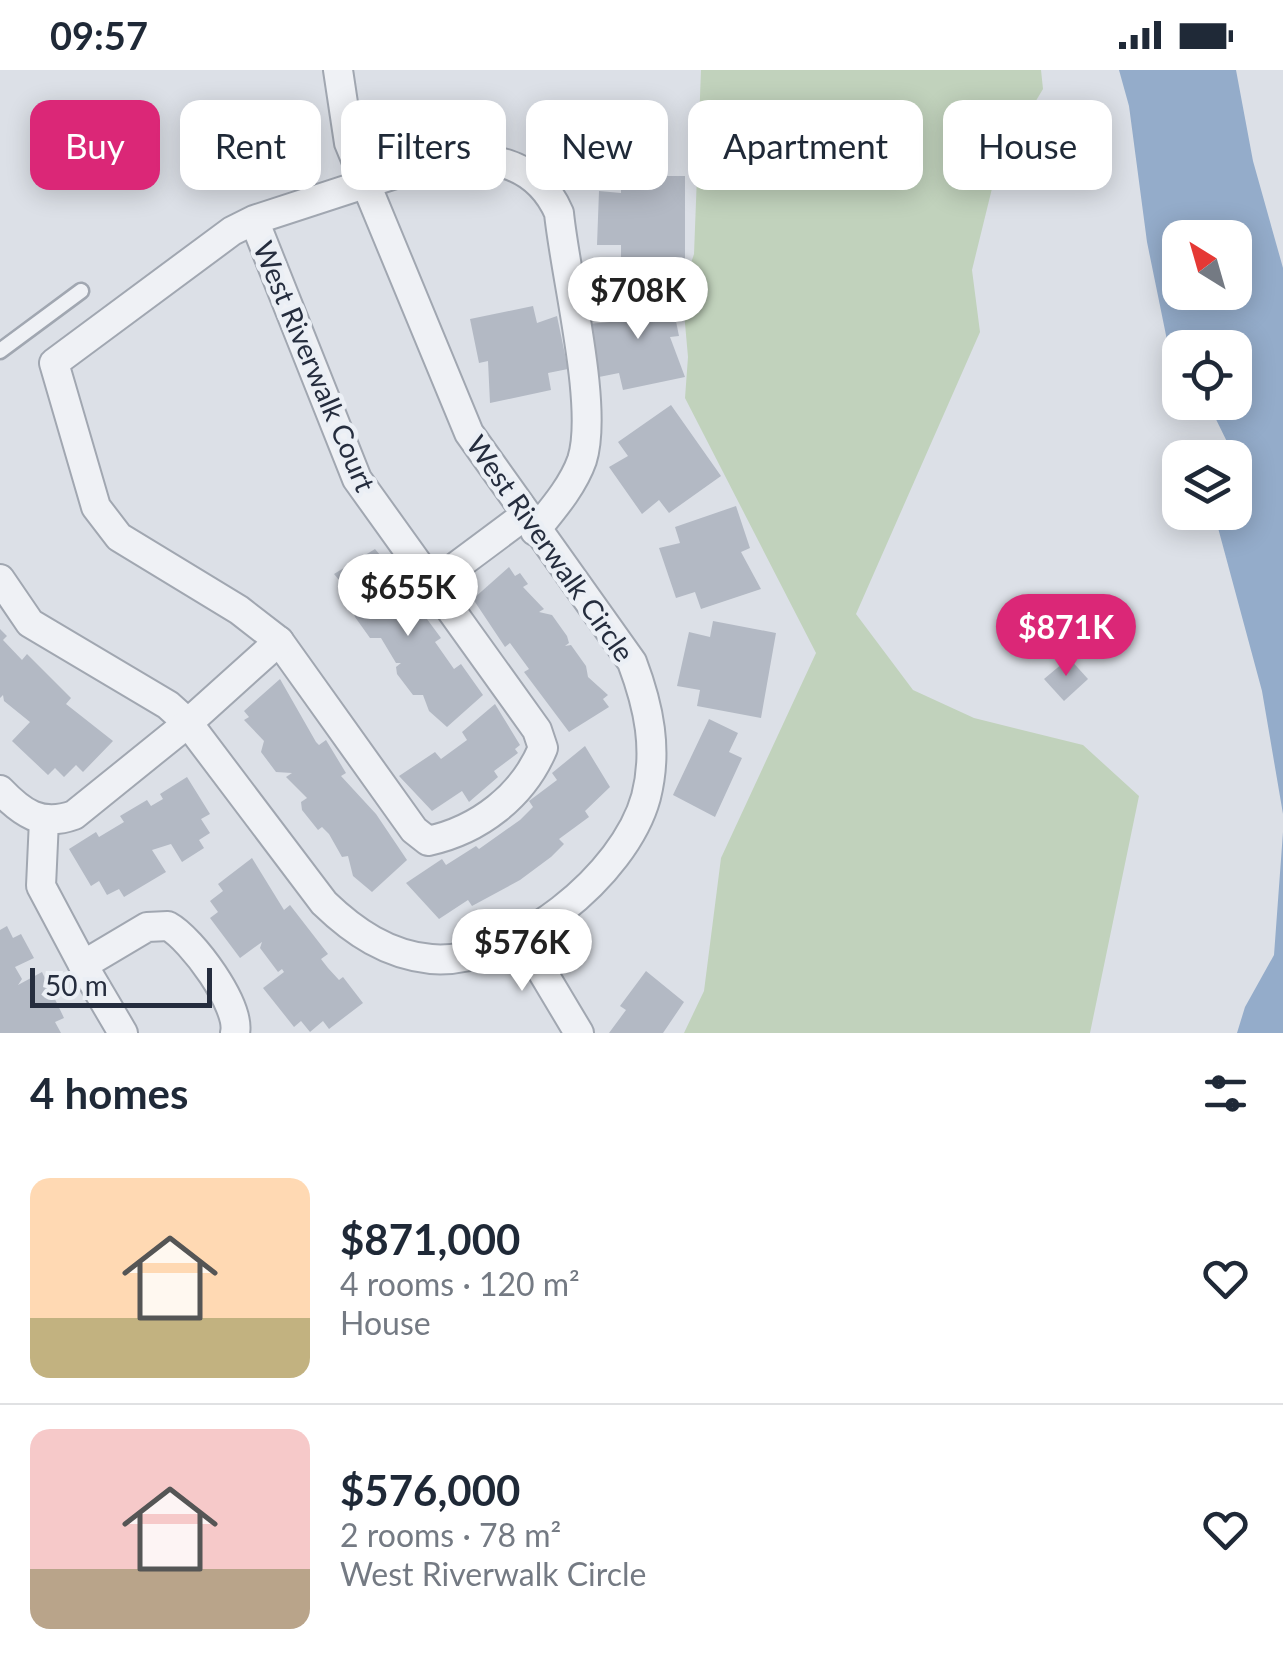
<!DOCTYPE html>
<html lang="en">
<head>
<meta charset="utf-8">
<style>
	body { margin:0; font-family:Lato,sans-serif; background:#f2f2f3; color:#1f2937; height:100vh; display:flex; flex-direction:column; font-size:38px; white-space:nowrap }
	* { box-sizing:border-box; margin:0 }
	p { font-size:32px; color:#747a83 }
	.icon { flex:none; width:55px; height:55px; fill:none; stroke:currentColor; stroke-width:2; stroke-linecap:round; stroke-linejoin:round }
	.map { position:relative; height:963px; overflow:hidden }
	.sheet { display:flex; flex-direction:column; background:#fff; flex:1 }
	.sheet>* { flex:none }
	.top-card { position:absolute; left:30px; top:30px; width:1225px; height:90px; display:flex; gap:20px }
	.needle { width:65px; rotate:323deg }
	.buttons { position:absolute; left:1162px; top:150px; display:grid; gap:20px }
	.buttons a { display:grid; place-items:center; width:90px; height:90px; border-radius:20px; background:#fff; box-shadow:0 5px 25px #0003; font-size:50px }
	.scale { position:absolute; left:30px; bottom:25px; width:182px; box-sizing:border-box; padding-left:10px; border:5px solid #252d3e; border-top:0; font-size:28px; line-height:35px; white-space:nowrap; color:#252d3e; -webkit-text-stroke:8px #ebeff5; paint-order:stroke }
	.price { position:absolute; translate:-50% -85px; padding:0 22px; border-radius:35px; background:#fff; color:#222; font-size:32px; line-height:65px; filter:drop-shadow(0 2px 5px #0008) }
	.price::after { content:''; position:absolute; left:50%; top:60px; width:30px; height:22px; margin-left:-15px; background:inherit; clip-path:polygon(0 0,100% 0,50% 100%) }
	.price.active { background:#db2777; color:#fff }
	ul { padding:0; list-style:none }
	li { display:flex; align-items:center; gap:30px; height:250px; padding:0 30px }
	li+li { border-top:2px solid #e0e1e3 }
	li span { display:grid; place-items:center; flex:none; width:280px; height:200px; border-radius:20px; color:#555 }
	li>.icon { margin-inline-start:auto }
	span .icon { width:120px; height:120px; fill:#fffc; stroke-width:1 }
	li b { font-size:42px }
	h2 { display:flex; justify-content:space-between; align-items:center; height:120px; padding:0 30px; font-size:42px }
	.chip { padding:0 35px; border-radius:20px; background:#fff; box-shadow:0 5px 25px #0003; font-size:35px; line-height:90px }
	.chip.active { background:#db2777; color:#fff }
	.status { display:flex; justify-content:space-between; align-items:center; height:70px; padding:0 50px; background:#fff; direction:ltr }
	.status svg { height:28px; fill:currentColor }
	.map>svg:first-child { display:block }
</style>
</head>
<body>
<div class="status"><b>09:57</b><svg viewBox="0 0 49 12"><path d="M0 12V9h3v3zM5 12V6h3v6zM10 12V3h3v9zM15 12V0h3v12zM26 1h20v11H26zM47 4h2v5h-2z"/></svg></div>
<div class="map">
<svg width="1283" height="963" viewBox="0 0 1283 963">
	<rect width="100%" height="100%" fill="#dce0e7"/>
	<!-- green -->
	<path fill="#c1d2bc" d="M701,0h340l2,19 -45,75 -26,106 8,62 -124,282 57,76 61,28 109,27 56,51 -49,237h-406l20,-42 17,-133 95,-205 -131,-255 3,-41 -6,-67 12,-36z"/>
	<!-- water -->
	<g fill="#94acca" fill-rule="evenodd">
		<path d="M1119,0h117l17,91 30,107v546l-21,-123 -48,-178 21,-1v-54l-27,-55 27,-1v-54h-55l-2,46 -31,-152 -18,-136zM1180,168h55v54h-55z"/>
		<path d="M1283,762v201h-46l8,-26 29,-52z"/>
	</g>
	<!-- building -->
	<g fill="#b3b9c4">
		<path d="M621,106h64v86h-64v-17h-24l2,-54 22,2z"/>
		<path d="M670,222l9,44 -9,1 15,40 -62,13 -4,-17 -20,4 -11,-53 22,-2 -3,-16z"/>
		<path d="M533,236l4,17 20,-7 11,53 -20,4 3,17 -61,13 -2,-42 -9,2 -9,-44z"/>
		<path d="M671,335l50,71 -52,37 -10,-13 -17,14 -33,-47 19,-11 -10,-14z"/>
		<path d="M736,436l14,42 -9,4 20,37 -60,20 -6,-17 -19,6 -17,-50 21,-5 -5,-16z"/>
		<path d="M375,479l25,30 -7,5 16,22 4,5 5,-4 23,31 -6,4 19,27 7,-5 22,31 -36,32 -18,-16 -6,-16h-10l-16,-21 -1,-7 5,-4h-5l-15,-25h-11l-15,-21 -2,-7 7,-5 -26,-31z"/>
		<path d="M509,497l6,9 5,-3 8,11 -5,3 21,22 -5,3 13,3 15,21 2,7 -4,3 6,-1 15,21 2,11 20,18 -5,4 6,8 -40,25 -45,-60 5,-3 -19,-26 -5,4 -32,-48z"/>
		<path d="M713,551l63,12 -15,85 -64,-12 3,-16 -23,-4 12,-54 21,5z"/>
		<path d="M0,559l7,7 -4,4 19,20 5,-6 44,44 -5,6 47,37 -30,31 -7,-7 -12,12 -9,-9 -7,7 -36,-34 18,-19 -26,-21 -1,-6 -3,3z"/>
		<path d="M1069,588l19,21 -24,22 -20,-22z"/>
		<path d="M280,609l36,63 3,3 7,-5 20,33 -5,3 35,38 31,46 -35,32 -19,-16 -5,-20 -6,1 -13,-23 -7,-7 -4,3 -16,-20 -1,-8 6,-4 -21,-21 6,-4 -16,-1 -15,-20 3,-11 -20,-21 5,-3 -5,-6z"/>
		<path d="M495,634l25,41 -5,4 3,4 -24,18 4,6 -29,25 -7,-11 -30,20 -33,-35 36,-24 6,7 26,-19 -5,-8z"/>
		<path d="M709,649l29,14 -9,19 13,6 -27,59 -42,-22z"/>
		<path d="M585,676l25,41 -25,24 4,6 -30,22 5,5 -13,13 -31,23 -48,26 -4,-6 -29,19 -33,-36 36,-24 4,6 30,-19 3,3 41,-29 13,-13 -4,-6 28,-21 -5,-7z"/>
		<path d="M187,707l23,37 -9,5 9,14 -11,7 5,8 -22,14 -11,-18 -19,6 14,22 -42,25 -5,-8 -12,6 -8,-14 -8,5 -22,-37 27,-17 3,5 25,-15 -4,-6 27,-16 4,6 12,-7 -3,-5z"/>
		<path d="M252,788l32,52 6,-5 38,49 -7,5 7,9 11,12 4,-3 20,26 -34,26 -6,-8 -13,11 -9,-11 -7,6 -31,-39 21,-16 -2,-3 -4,3 -18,-24 2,-6 -22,16 -30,-40 8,-6 -8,-11 13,-10 -5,-7z"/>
		<path d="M7,856l6,12 8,-4 13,24 -19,9 7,12 -4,6 24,-13 22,46 -9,4 6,11h-61v-103z"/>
		<path d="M646,901l38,31 -21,31h-54l17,-23 -6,-4z"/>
	</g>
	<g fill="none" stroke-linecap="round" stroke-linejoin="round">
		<!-- service casing -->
		<g stroke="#a1a7b1" stroke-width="19">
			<path id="service" d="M0,281l81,-60"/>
		</g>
		<!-- minor casing -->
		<g stroke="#a1a7b1" stroke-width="32">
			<g id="minor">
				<path d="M254,150l103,259 180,251 6,18c-20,48 -64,82 -115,93l-14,-11 -135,-189 -40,-31 -120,-73 -23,-30 -42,-144 178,-132 22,-11 178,-58c53,-9 104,-2 127,51 6,62 40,194 23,247 -9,26 -30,50 -47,71"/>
				<path d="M0,509l30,44 138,82 20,18 136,180c30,29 64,52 107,56 82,7 194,-84 215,-162 12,-47 3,-90 -14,-135l-163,-229 -120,-290 -11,-73"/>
				<path d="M430,516l94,-70"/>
				<path d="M0,720c22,23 41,37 74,25l114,-92 91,-82"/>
				<path d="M44,750l-3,66 42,79"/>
				<path d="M521,866l58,97"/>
				<path d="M123,963l-40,-68 64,-38 21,-1c24,13 73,80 67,107"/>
			</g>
		</g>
		<!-- service -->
		<use href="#service" stroke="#eff1f5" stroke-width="14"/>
		<!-- minor -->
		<use href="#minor" stroke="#eff1f5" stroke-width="28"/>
	</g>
	<g text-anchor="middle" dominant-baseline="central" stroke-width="9" stroke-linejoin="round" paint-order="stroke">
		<!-- street labels -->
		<g font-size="28" fill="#252d3e" stroke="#ebeff5">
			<text transform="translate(315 296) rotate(67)">West Riverwalk Court</text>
			<text transform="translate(551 478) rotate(55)">West Riverwalk Circle</text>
		</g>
	</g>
</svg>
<div class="buttons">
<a><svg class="needle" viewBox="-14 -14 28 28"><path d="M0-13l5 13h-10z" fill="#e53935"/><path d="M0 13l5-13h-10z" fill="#747a83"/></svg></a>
<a><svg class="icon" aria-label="locate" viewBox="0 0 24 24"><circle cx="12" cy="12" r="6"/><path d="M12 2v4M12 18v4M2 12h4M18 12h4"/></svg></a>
<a><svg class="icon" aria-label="layers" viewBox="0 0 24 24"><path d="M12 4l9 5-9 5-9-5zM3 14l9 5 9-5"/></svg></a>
</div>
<div class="scale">50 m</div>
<b class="price" style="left:638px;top:272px">$708K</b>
<b class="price" style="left:408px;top:569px">$655K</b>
<b class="price active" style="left:1066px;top:609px">$871K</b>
<b class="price" style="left:522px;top:924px">$576K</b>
<div class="top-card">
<a class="chip active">Buy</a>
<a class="chip">Rent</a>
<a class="chip">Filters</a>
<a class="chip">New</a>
<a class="chip">Apartment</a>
<a class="chip">House</a>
</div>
</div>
<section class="sheet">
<h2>4 homes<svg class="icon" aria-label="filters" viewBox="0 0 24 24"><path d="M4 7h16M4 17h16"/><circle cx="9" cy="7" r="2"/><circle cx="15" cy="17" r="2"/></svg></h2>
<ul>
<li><span style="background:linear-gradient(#ffd9b3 70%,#c2b280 0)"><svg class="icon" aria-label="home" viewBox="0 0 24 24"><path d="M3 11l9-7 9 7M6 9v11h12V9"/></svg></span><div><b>$871,000</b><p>4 rooms · 120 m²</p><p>House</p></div><svg class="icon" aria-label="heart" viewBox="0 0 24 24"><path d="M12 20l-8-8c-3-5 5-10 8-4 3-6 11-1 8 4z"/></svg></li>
<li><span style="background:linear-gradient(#f6c9c9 70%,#b9a48a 0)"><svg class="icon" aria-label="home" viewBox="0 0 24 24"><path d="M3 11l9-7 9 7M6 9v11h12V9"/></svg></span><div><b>$576,000</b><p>2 rooms · 78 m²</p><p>West Riverwalk Circle</p></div><svg class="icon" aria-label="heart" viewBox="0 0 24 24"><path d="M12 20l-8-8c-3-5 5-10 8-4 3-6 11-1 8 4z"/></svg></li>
</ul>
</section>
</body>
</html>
